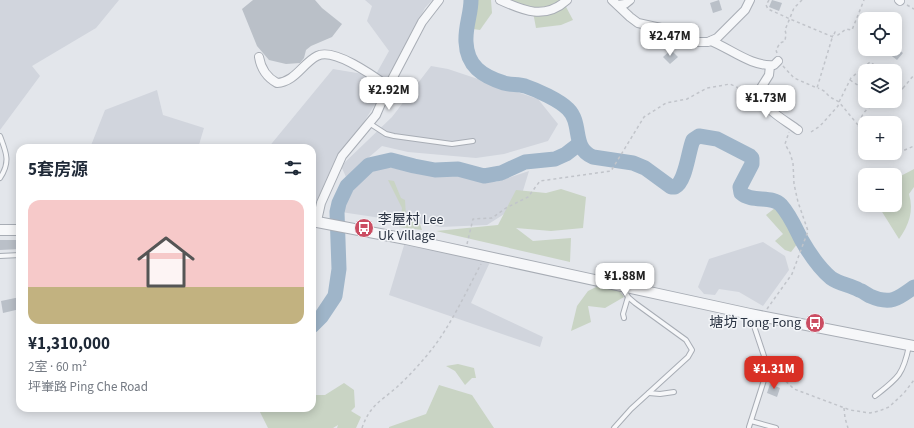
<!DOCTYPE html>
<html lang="zh">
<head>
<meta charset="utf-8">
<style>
	body { margin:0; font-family:"Source Sans 3","Noto Sans SC",sans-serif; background:#f2f2f3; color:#1f2937; height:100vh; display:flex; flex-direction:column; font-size:15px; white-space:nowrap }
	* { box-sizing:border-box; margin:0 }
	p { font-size:13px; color:#747a83 }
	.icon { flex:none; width:22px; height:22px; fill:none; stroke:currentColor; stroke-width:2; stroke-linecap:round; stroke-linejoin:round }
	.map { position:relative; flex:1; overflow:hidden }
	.side { position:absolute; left:16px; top:144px; width:300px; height:268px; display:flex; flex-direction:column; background:#fff; border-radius:12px; box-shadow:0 2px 10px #0003 }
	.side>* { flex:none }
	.buttons { position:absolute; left:858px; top:12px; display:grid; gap:8px }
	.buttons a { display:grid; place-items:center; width:44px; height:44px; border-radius:8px; background:#fff; box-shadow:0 2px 10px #0003; font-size:20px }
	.price { position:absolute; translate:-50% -34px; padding:0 9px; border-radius:8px; background:#fff; color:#222; font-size:13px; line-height:26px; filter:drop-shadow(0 1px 2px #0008) }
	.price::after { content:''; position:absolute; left:50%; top:24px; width:12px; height:9px; margin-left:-6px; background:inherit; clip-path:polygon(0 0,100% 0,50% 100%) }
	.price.on { background:#d93025; color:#fff }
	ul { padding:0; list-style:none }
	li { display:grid; align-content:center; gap:8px; height:212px; padding:0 12px }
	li+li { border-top:1px solid #e0e1e3 }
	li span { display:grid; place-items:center; height:124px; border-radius:12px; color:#555 }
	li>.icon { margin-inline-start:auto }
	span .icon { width:72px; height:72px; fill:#fffc; stroke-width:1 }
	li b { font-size:17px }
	h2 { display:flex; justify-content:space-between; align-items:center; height:48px; padding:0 12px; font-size:17px }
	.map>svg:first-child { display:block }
</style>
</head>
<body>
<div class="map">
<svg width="914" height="428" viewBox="0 0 914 428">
	<rect width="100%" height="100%" fill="#e3e6eb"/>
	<!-- built -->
	<g fill="#d1d5dd">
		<path d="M0,0h119l-23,28 -64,38 8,10 -40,54z"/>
		<path d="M365,0h67l-7,8 -50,96 -30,49 -29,62 -4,-1v-66h-44l65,-79 42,7 14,-25 -22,-30 5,-15z"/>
		<path d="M431,66l17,3 90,30 20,25 -10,17 -44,13 -28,4 -68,-6 -26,-6 -36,31 -5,-11 51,-49z"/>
		<path d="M157,90l6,25 41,13 -6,20h-108l15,-38z"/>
		<path d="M388,167l45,9h33l30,6 33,-11 -7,23 -13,17 -22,14 -46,2 -100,-15 9,-22 22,-21z"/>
		<path d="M405,242l85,20 -19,41 72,34 -3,10 -151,-52z"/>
		<path d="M763,242l22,14 4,14 -26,36 -24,-14 -20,-3 -4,6 -11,-1 -6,-7 11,-28z"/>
	</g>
	<!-- green -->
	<g fill="#c9d4c4">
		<path d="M471,0h20l1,13 -12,17 -14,-2z"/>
		<path d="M503,0h62l-1,3 9,17 -12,5 -25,3 -3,-16z"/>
		<path d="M914,169v18l-5,7c5,17 0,31 -10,45l-20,-32v-2h16v-26z"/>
		<path d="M388,180l6,1 7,17 4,2 1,16 12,2 4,12 -23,-3 3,-19z"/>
		<path d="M561,189l25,8 -3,31 -32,3 -35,-3 17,13 38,-3 -1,24 -134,-31 62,-6 18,-35 30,3z"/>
		<path d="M780,204l13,17 8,18 -10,13 -6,-2 -10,-9 8,-7 -17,-19z"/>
		<path d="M602,284l16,5 6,8 -19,11 -17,-2 3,16 -20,9 6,-25 11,-15z"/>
		<path d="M458,364l16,4 2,10h-4l-7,7 -10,-14 -9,-5z"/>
		<path d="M344,383l10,7 1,17 -4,4 10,6 -5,11h-19l1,-3 -5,3h-65l-10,-20h54v-13h13z"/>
		<path d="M439,385l33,10 22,33h-105v-1l37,-13z"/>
	</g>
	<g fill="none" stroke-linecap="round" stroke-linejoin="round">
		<!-- river -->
		<g stroke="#9fb5c9" stroke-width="15">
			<path d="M471,0c0,14 -6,27 -5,42 1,24 16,34 38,41 7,2 14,1 21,3 12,4 34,14 43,23 15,15 3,39 25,48l40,6 12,5 26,19h4c11,-6 13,-35 18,-47l6,-4 18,3 33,17 2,2v6l-12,23 1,6c11,10 31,2 40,12 9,10 14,22 20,34 8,14 18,29 30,39 8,6 19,7 28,12 4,1 7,4 11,6 20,9 28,3 44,-9"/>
			<path d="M312,326l9,-9 14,-21 4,-27 -2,-57 2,-9 8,-17 22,-21 22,-5 23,6 21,4 23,-1 26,7 17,-3 24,-11 30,-3 11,-5 13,-10"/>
		</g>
	</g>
	<!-- building -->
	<g fill="#bac0c8">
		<path d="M253,0h62l7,8 20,16 -10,13 -21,9 -5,4 -2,8 -4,5 -14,1 -17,-4 -12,-14 -15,-37z"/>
		<path d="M719,0l3,10 -9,3 -3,-10z"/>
		<path d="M772,0l10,3 -3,8 -10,-4z"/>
		<path d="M891,49h6l6,4 -6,7 -9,-7z"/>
		<path d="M671,50l7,7 -8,7 -7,-7z"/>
		<path d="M0,240h20v9l-20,1z"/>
		<path d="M20,297v12l-17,4 -2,-12z"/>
		<path d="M770,384l10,4 -3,9 -10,-4z"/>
	</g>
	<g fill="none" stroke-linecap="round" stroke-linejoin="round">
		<!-- service casing -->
		<g stroke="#a8adb5" stroke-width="6">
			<g id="service">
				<path d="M369,123l17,11 8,2 58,8 21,-3"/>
				<path d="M0,136c6,16 11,26 0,42"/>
				<path d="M0,256l20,-1"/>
				<path d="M624,318l-1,-4 5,-17"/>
				<path d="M649,393l11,1 14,-2"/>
				<path d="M875,396c23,-18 28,-21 34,-50"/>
				<path d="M751,421l25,7"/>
				<path d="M749,427l16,-50 2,-12 -17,-51"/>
				<path d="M614,428l17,-19 57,-52 4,-7 -6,-10 -51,-37 -7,-6 -5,-9"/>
			</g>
		</g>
		<!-- minor casing -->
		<g stroke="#a8adb5" stroke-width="10">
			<g id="minor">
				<path d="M500,0c24,11 45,20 67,0"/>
				<path d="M612,0l18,17 8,6 32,7 17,10 9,2h12l9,-4 28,-28 5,-10"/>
				<path d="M899,0l1,1"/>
				<path d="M618,5l7,-1 5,-4"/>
				<path d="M711,41c20,8 41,26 63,24l4,-4"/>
				<path d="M259,57c2,12 7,20 18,26 18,-1 26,-20 40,-27 17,-9 58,21 72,31"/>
				<path d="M770,66l-1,9 -10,16c3,18 26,29 39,39"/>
				<path d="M317,221l4,-18 21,-47 34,-41 13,-30 33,-63 17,-22"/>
			</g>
		</g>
		<!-- tertiary casing -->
		<g stroke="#a8adb5" stroke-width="12">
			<g id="tertiary">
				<path d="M312,221l94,18 344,75 164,32"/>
				<path d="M0,230h20"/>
			</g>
		</g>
		<!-- path -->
		<g stroke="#c1c4ca" stroke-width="1.5" stroke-dasharray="3 3" stroke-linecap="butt">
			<path d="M769,0l-3,5 2,4 22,10 43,18 2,-5 3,3 8,-6 6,1 12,-30"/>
			<path d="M907,5l7,4"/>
			<path d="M777,53l-1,-3 4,-7 5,-2 1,-7 -1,-4 9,-22 8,-8"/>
			<path d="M783,66l11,12 23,10 16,-53"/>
			<path d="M895,79l8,9 -8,8"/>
			<path d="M850,80l15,10"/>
			<path d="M903,88l11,-13"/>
			<path d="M858,125l-19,-23 12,-24 19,-16 13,9"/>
			<path d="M811,132l9,-6 18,-20 1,-4 -9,-5 -6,-6 -6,-3"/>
			<path d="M865,139l-7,-14c2,-3 3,-5 4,-9 5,-10 14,-12 24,-15"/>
			<path d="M877,153l4,4 12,-2 21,-9"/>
			<path d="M467,244l6,-25 19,-1 14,-10 22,-11 12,-16 71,-10 33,-54 22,-14 21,-4 20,-11 23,-4 11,5h10"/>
			<path d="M767,309l25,-35 16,-43 -10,-29 -4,-18 -1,-21 -3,-10 -5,-9 4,-12"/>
			<path d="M773,369l21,20 56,21 20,3 9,-2 10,-4 15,-14 10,-13"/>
			<path d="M844,408l1,10 3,10"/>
			<path d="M362,428c8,-23 18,-26 35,-41 12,-11 25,-25 35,-38 19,-24 34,-57 49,-85"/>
		</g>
		<!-- service -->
		<use href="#service" stroke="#f6f7f9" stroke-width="4"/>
		<!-- minor -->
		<use href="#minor" stroke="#f6f7f9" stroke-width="8"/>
		<!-- tertiary -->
		<use href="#tertiary" stroke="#f6f7f9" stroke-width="10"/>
	</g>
	<!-- icons -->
	<defs>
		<g id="bus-disc" transform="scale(1)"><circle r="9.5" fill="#cb4d62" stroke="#f3f5f8"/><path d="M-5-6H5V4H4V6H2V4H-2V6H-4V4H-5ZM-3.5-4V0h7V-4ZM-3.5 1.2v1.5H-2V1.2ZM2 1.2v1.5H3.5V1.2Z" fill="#fff"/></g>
	</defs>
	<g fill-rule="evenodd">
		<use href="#bus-disc" x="364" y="228"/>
		<use href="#bus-disc" x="815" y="323"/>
	</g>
	<g text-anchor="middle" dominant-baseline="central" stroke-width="3" stroke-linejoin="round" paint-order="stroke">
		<!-- poi labels -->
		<g font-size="14" fill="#2b3443" stroke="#f3f5f8" text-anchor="start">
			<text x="378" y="220">李屋村 Lee<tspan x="378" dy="16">Uk Village</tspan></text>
			<text x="801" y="323" text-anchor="end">塘坊 Tong Fong</text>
		</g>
	</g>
</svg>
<div class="buttons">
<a><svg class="icon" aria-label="locate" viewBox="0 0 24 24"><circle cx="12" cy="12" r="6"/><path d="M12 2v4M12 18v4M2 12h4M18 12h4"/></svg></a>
<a><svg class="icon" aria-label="layers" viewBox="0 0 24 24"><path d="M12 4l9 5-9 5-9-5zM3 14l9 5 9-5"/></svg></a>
<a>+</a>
<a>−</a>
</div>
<b class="price" style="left:670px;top:57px">¥2.47M</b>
<b class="price" style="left:389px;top:111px">¥2.92M</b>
<b class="price" style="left:766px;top:119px">¥1.73M</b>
<b class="price" style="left:625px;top:297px">¥1.88M</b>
<b class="price on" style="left:774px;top:390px">¥1.31M</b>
<section class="side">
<h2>5套房源<svg class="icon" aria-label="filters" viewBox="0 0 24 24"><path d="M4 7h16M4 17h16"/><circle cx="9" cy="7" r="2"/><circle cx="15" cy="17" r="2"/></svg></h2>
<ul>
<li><span style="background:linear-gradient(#f6c9c9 70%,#c2b280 0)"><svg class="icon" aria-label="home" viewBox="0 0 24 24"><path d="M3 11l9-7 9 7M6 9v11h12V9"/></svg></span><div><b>¥1,310,000</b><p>2室 · 60 m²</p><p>坪輋路 Ping Che Road</p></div></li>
</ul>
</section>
</div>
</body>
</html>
